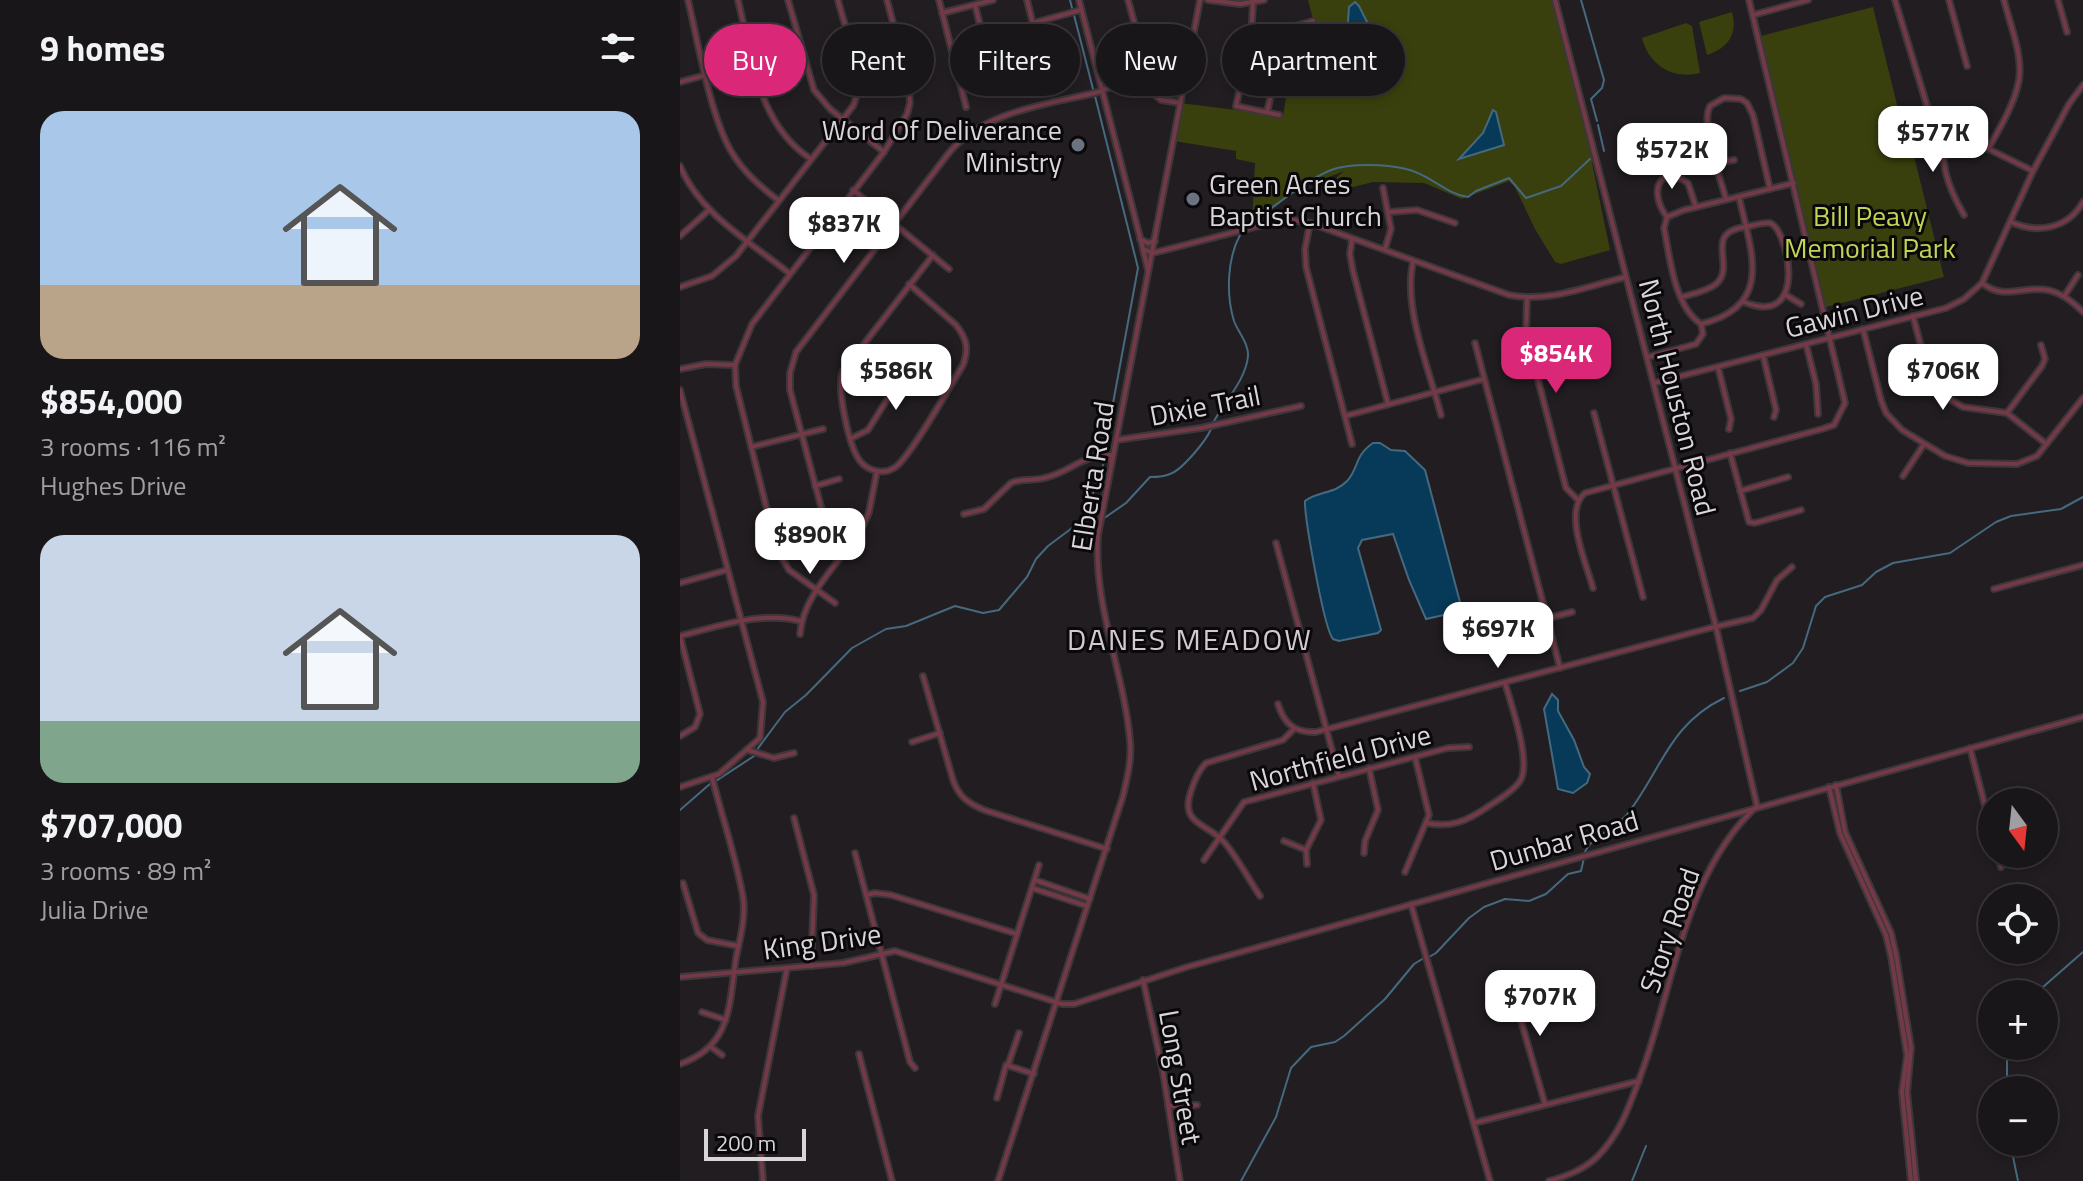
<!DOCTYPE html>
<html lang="en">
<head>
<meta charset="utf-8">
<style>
	body { margin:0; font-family:"Titillium Web",sans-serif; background:#262326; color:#f1f3f6; height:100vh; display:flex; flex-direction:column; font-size:30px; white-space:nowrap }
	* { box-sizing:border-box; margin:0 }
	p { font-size:26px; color:#9f9fa2 }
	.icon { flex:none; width:44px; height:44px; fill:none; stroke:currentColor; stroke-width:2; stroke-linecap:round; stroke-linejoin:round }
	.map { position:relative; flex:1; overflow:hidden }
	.panel { display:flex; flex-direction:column; background:#191619; width:680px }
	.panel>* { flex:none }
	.top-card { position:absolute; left:24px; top:24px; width:760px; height:72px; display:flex; gap:16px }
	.needle { width:52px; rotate:165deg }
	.fabs { position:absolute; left:1298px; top:788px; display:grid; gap:16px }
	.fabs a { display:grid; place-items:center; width:80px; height:80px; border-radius:50%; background:#191619; box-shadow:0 4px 12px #0003,0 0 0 2px #373538; font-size:40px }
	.scale { position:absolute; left:24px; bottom:20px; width:102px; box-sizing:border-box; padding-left:8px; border:4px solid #d9d6d9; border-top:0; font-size:22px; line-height:28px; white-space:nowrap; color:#d9d6d9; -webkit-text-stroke:6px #0a080a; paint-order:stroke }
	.price { position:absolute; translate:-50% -68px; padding:0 18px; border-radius:16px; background:#fff; color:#222; font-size:26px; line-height:52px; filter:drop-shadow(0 2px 4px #0008) }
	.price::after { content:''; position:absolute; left:50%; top:48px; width:24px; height:18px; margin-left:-12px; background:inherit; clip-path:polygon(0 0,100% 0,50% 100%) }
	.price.selected { background:#db2777; color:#fff }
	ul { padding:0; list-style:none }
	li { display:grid; align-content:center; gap:16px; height:424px; padding:0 40px }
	li span { display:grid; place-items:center; height:248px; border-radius:24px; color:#555 }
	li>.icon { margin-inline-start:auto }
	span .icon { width:144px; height:144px; fill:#fffc; stroke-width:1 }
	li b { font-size:34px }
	h2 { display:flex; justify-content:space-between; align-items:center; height:96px; padding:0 40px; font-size:34px }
	.pill { padding:0 28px; border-radius:36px; background:#191619; box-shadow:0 4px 12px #0003,0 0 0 2px #373538; font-size:28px; line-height:72px }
	.pill.selected { background:#db2777; color:#fff }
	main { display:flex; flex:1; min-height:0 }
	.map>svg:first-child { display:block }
</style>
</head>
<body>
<main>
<section class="panel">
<h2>9 homes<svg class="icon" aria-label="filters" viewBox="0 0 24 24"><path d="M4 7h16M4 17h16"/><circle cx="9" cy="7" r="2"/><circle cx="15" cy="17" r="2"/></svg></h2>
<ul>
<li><span style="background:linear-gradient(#a9c7e8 70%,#b9a48a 0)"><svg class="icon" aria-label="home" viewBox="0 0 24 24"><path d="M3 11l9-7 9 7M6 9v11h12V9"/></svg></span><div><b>$854,000</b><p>3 rooms · 116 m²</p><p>Hughes Drive</p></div></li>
<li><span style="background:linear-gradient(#c9d6e8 75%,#7fa58c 0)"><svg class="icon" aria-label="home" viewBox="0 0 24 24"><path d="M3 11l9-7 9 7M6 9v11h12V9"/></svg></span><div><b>$707,000</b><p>3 rooms · 89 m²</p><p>Julia Drive</p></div></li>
</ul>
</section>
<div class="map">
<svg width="1403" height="1181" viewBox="0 0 1403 1181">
	<rect width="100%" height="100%" fill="#211d21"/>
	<!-- green -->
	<g fill="#3a400d">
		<path d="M628,0h247l42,162 -5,1 18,87 -49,14 -6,-2 -20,-33 -20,-42 -6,-6 -47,18 -38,-16 -51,-1 -24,6 -13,-3 1,-8 7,-6 -43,17 -49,34 3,-59 -19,-4v-8l-62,-10 6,-38 103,13 6,-37 37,-10z"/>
		<path d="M1193,7l26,106 4,-1 41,165 -118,30 -65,-271z"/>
		<path d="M1052,12c6,22 -4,36 -25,43l-8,-33z"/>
		<path d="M1006,23l6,3 8,47c-28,7 -51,-8 -58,-35z"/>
	</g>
	<!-- water -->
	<g fill="#063a58" stroke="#45697f" stroke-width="2">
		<path d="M675,2l4,4 12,24 -21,13 -3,-6 2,-30z"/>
		<path d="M813,110l3,2 8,33 -45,14 24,-26z"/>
		<path d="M693,443h7l11,7 14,1 20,19 36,136 -13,8 -22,5 -17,-39 -16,-46 -31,6 -4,8 23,82 -3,3 -39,8c-2,-1 -4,-1 -6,-2 -9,-10 -27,-115 -28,-134v-4c13,-10 30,-7 42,-20 12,-13 7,-25 26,-38z"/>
		<path d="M872,694l6,6v11l16,29 10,27 6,7 -3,9 -14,10 -15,-4 -14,-80z"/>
	</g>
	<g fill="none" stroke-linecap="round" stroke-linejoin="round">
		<!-- stream -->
		<g stroke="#45697f" stroke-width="2">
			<path d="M390,0l2,8"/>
			<path d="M901,0l23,80 -2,8 -11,11 6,22"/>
			<path d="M394,15l19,74"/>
			<path d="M415,96l43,172 -34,184"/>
			<path d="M918,125l6,26"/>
			<path d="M572,222c26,-17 50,-40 79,-52 19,-7 55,-6 75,-1 24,5 39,25 62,28l8,-6 33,-13 17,20 35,-12 29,-27"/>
			<path d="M533,423c11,-21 33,-43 35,-67 1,-12 -10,-24 -14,-35 -8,-26 -7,-62 6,-86"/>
			<path d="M405,519l12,1"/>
			<path d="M423,519l23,-16 24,-26c6,0 14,0 20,-3 12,-4 36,-33 41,-45"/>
			<path d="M1060,691l27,-9 26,-19 10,-15 13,-42 9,-9 37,-12 14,-13 17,-9 57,-10 46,-31 15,-6 50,-7 22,-12"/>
			<path d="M76,751l29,-39 21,-17 46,-47 34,-19 20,-3 49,-20 28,7 16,-3 28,-33 9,-18 12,-13 36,-27 19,-54"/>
			<path d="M36,781l38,-25"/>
			<path d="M0,810l31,-27"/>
			<path d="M904,854c8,-20 33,-25 45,-42 33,-44 41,-88 95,-114"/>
			<path d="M749,957l7,-4 33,-35 15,-11 21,-8 24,2 17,-7 22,-20 13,-3 3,-13"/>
			<path d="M1355,994l48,-42"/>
			<path d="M1327,1090v-44"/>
			<path d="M1330,1142l8,39"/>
			<path d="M561,1181l35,-64 15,-49 20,-21 24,-5 9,-6 41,-37 29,-35 10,-6"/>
			<path d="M952,1181l14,-35"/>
		</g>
		<!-- minor casing -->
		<g stroke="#3b373b" stroke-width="8">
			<g id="minor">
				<path d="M8,0c10,42 22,115 43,151 12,21 30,36 48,50"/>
				<path d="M58,0c14,57 20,125 73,159"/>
				<path d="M108,0l26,90 16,19 54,43"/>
				<path d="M259,0l27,107"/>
				<path d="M399,0l64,249 10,4 121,-31 19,-2 17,3 199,72c40,8 79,-9 117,-18"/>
				<path d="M448,0l26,94 7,6 19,3"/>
				<path d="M528,0l32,4 24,-4"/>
				<path d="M1215,0l33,109 20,20 85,42"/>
				<path d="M1269,0l18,66"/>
				<path d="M1378,0l9,32"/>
				<path d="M573,3l-2,36 -15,67 43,9"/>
				<path d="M295,5l17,68"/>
				<path d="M262,13l51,-13"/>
				<path d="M1073,15l55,-15"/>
				<path d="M353,23l48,-13"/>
				<path d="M571,39l62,-18"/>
				<path d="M279,81l83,-21 -15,-60"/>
				<path d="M0,82l121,-33"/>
				<path d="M424,89l44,-11"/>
				<path d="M587,112l10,-43 41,-13"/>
				<path d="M1268,129c-12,29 1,60 16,86"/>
				<path d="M1308,149c12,-21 27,-46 31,-69 4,-26 -9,-55 -15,-80"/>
				<path d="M1035,163l19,-3"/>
				<path d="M0,166c20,48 69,75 109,107"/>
				<path d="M703,188l8,41 -6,20"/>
				<path d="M173,190l96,79"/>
				<path d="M1046,199c-6,-22 -26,-74 -16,-93l14,-8 17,1 6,4 6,12 17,74"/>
				<path d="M709,212l28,-2 38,13"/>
				<path d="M987,217c-18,-23 -10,-54 21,-34l8,24"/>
				<path d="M1331,222c26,12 57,7 72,-20"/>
				<path d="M630,223l-5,26 1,18 46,177"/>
				<path d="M0,236l29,-26"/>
				<path d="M460,239l8,4 7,-2"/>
				<path d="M672,239l-2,15 3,17 35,133"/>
				<path d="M463,249l5,21"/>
				<path d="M733,262c-10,47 16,106 28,153"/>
				<path d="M1302,283c33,26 56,-18 101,29"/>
				<path d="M229,284l47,41c11,14 13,24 7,40 -12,19 -54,95 -69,103 -11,7 -26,3 -34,-7 -11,-14 -24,-73 -17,-90l90,-116"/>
				<path d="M0,287l32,-11 24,-20 117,-150c14,-28 -8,-76 -15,-106"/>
				<path d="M1106,295l15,9"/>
				<path d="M1385,295l13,-20"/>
				<path d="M1002,297c10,-3 26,-6 34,-13 21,-18 -14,-51 29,-57 7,-1 18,-5 25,-4 18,6 40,106 -26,79"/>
				<path d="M847,298l-1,35 3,12 37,143 12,12"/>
				<path d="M1233,316l15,57 13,21 22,13 44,6 38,30"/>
				<path d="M1021,324c74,-18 50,-73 38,-127"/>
				<path d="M1183,329l18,71 5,13 16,17 43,26 23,7 49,1 20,-8 46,-58"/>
				<path d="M795,343l85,325"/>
				<path d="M1126,344l10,40 2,30"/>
				<path d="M1083,355l13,55 -2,7"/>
				<path d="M968,357l48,-13 7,-10 -2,-10c-27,-18 -31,-66 -37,-96l3,-11 17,-7 110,-27"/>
				<path d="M1245,364l59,-16"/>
				<path d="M1038,367l13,52 -2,10"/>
				<path d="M0,369l26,-5 29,1"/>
				<path d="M974,383l292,-75 18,-9 18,-16 51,-112 36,-67 14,-19"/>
				<path d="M0,390l83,312 -3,36 -41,36 -39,13"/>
				<path d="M914,413l49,184"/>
				<path d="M1327,413l35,-47 3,-7 -4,-14"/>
				<path d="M665,416l139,-37"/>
				<path d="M172,438l16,-8 47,-75"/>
				<path d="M436,440l85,-12 100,-22"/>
				<path d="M71,447l72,-18"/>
				<path d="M1050,453l19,69 6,1 46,-13"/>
				<path d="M412,458l19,2"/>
				<path d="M1223,476l21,-32"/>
				<path d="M135,486l24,-7"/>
				<path d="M1060,491l48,-14"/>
				<path d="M284,514l20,-5 27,-26c11,-5 22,-2 33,-5 27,-6 36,-23 68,-23"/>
				<path d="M596,543l63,233"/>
				<path d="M169,546l-14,-11 -11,-17 -34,-128v-17l6,-21 152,-198c35,-44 103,-50 155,-63"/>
				<path d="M0,583l47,-13"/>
				<path d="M913,588c-7,-25 -30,-77 -8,-95l237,-64 12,-4 11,-22 -96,-403"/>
				<path d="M1314,589l89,-24"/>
				<path d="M155,603l-46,-33 -12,-20 -41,-164 -1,-21 17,-41 132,-172 23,-38 3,-11 -2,-23 -21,-80"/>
				<path d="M845,624l47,-12"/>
				<path d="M120,634c3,-42 44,-74 64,-110l5,-12 8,-41"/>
				<path d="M0,636c40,-10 80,-25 120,-15"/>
				<path d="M0,636l20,78 -5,13 -15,9"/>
				<path d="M243,676l30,104c6,17 15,23 31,30l123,39"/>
				<path d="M598,704c6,20 17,29 38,28l394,-104 43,-10 8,-8 16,-30 15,-13"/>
				<path d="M232,742l28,-9"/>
				<path d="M1290,748l22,85"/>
				<path d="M67,750l27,8 20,-5"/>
				<path d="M1156,785l9,47 46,101 5,22 15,93 -4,44 9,89"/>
				<path d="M1149,787l11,46 46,102 5,21 16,99 -5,37 9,89"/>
				<path d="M114,818l20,77 -3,71"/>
				<path d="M747,823c23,5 40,-2 59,-15 10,-7 27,-16 34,-27 12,-18 -9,-77 -15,-98"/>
				<path d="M604,841l22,9"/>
				<path d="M175,853l55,209 5,6"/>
				<path d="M684,853l1,-12 13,-31 -9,-42"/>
				<path d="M1318,854l3,13"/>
				<path d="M524,860l40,-58 204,-54 21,-1"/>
				<path d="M627,864l-1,-14 15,-30 -8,-37"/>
				<path d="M725,872l24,-57 -14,-58"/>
				<path d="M355,880l55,19"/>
				<path d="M3,883l15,50 9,7 31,6"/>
				<path d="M352,888l55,18"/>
				<path d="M186,895l9,-2 16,2 126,39"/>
				<path d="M580,896c-12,-18 -22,-37 -35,-53 -17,-20 -46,-18 -34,-52 4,-11 7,-20 15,-28l77,-23 11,-11"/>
				<path d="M731,904l79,277"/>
				<path d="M0,977l163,-14 52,-12 167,53h12l113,-37 896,-250"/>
				<path d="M829,979l36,125"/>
				<path d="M463,980l20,92 17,109"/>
				<path d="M315,1004l44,-139"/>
				<path d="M22,1012l24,8"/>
				<path d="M31,1047l11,8"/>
				<path d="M179,1054l33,127"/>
				<path d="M0,1064c52,-18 49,-59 56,-106 4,-20 10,-40 7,-61 -7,-40 -21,-80 -31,-120"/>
				<path d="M328,1065l11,-32"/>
				<path d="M317,1098l9,-33 28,9"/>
				<path d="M488,1106l29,-1"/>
				<path d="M794,1123l165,-42"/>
				<path d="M83,1181l-5,-65 29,-148"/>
				<path d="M318,1181l125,-385c4,-18 9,-36 7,-55 -6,-70 -37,-135 -32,-206l102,-535"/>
				<path d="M869,1181c18,-5 34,-11 48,-24 23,-23 32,-50 43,-80 34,-89 43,-203 117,-271l-41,-179 -161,-627"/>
			</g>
		</g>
		<!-- minor -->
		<use href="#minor" stroke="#733947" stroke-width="4"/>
	</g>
	<!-- markers -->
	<g fill="#6b7280" stroke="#0a080a" stroke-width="3">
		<circle cx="398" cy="145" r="8"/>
		<circle cx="513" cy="199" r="8"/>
	</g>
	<g text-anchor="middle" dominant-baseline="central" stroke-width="6" stroke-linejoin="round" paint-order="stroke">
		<!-- poi labels -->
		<g font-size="28" fill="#d9d6d9" stroke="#0a080a" text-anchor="end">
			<text x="382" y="129">Word Of Deliverance<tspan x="382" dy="32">Ministry</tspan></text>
			<text x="529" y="183" text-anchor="start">Green Acres<tspan x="529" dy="32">Baptist Church</tspan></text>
		</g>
		<!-- park labels -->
		<g font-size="28" fill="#c2d455" stroke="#0a080a">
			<text x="1190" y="215">Bill Peavy<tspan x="1190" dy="32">Memorial Park</tspan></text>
		</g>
		<!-- street labels -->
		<g font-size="28" fill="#d9d6d9" stroke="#0a080a">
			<text transform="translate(1174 311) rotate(-14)">Gawin Drive</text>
			<text transform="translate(998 397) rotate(76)">North Houston Road</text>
			<text transform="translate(525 405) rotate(-11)">Dixie Trail</text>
			<text transform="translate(412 476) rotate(-81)">Elberta Road</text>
			<text transform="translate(660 757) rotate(-15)">Northfield Drive</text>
			<text transform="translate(884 840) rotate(-16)">Dunbar Road</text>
			<text transform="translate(989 930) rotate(-71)">Story Road</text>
			<text transform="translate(142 941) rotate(-8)">King Drive</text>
			<text transform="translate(501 1077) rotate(80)">Long Street</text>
		</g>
		<!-- neighbourhood labels -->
		<g font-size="30" letter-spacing="2" fill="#d1cad0" stroke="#0a080a">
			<text x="510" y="639">DANES MEADOW</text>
		</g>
	</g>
</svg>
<div class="fabs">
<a><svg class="needle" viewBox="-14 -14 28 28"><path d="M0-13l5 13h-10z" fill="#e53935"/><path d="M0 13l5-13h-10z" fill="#9f9fa2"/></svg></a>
<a><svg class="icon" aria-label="locate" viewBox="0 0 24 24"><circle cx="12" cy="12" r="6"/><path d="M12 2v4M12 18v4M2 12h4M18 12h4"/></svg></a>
<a>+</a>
<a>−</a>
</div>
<div class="scale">200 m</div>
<b class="price" style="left:1253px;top:174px">$577K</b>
<b class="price" style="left:992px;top:191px">$572K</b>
<b class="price" style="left:164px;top:265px">$837K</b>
<b class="price selected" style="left:876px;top:395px">$854K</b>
<b class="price" style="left:216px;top:412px">$586K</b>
<b class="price" style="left:1263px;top:412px">$706K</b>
<b class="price" style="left:130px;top:576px">$890K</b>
<b class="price" style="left:818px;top:670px">$697K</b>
<b class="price" style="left:860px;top:1038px">$707K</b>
<div class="top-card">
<a class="pill selected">Buy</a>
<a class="pill">Rent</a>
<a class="pill">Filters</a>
<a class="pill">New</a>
<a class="pill">Apartment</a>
</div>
</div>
</main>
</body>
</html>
